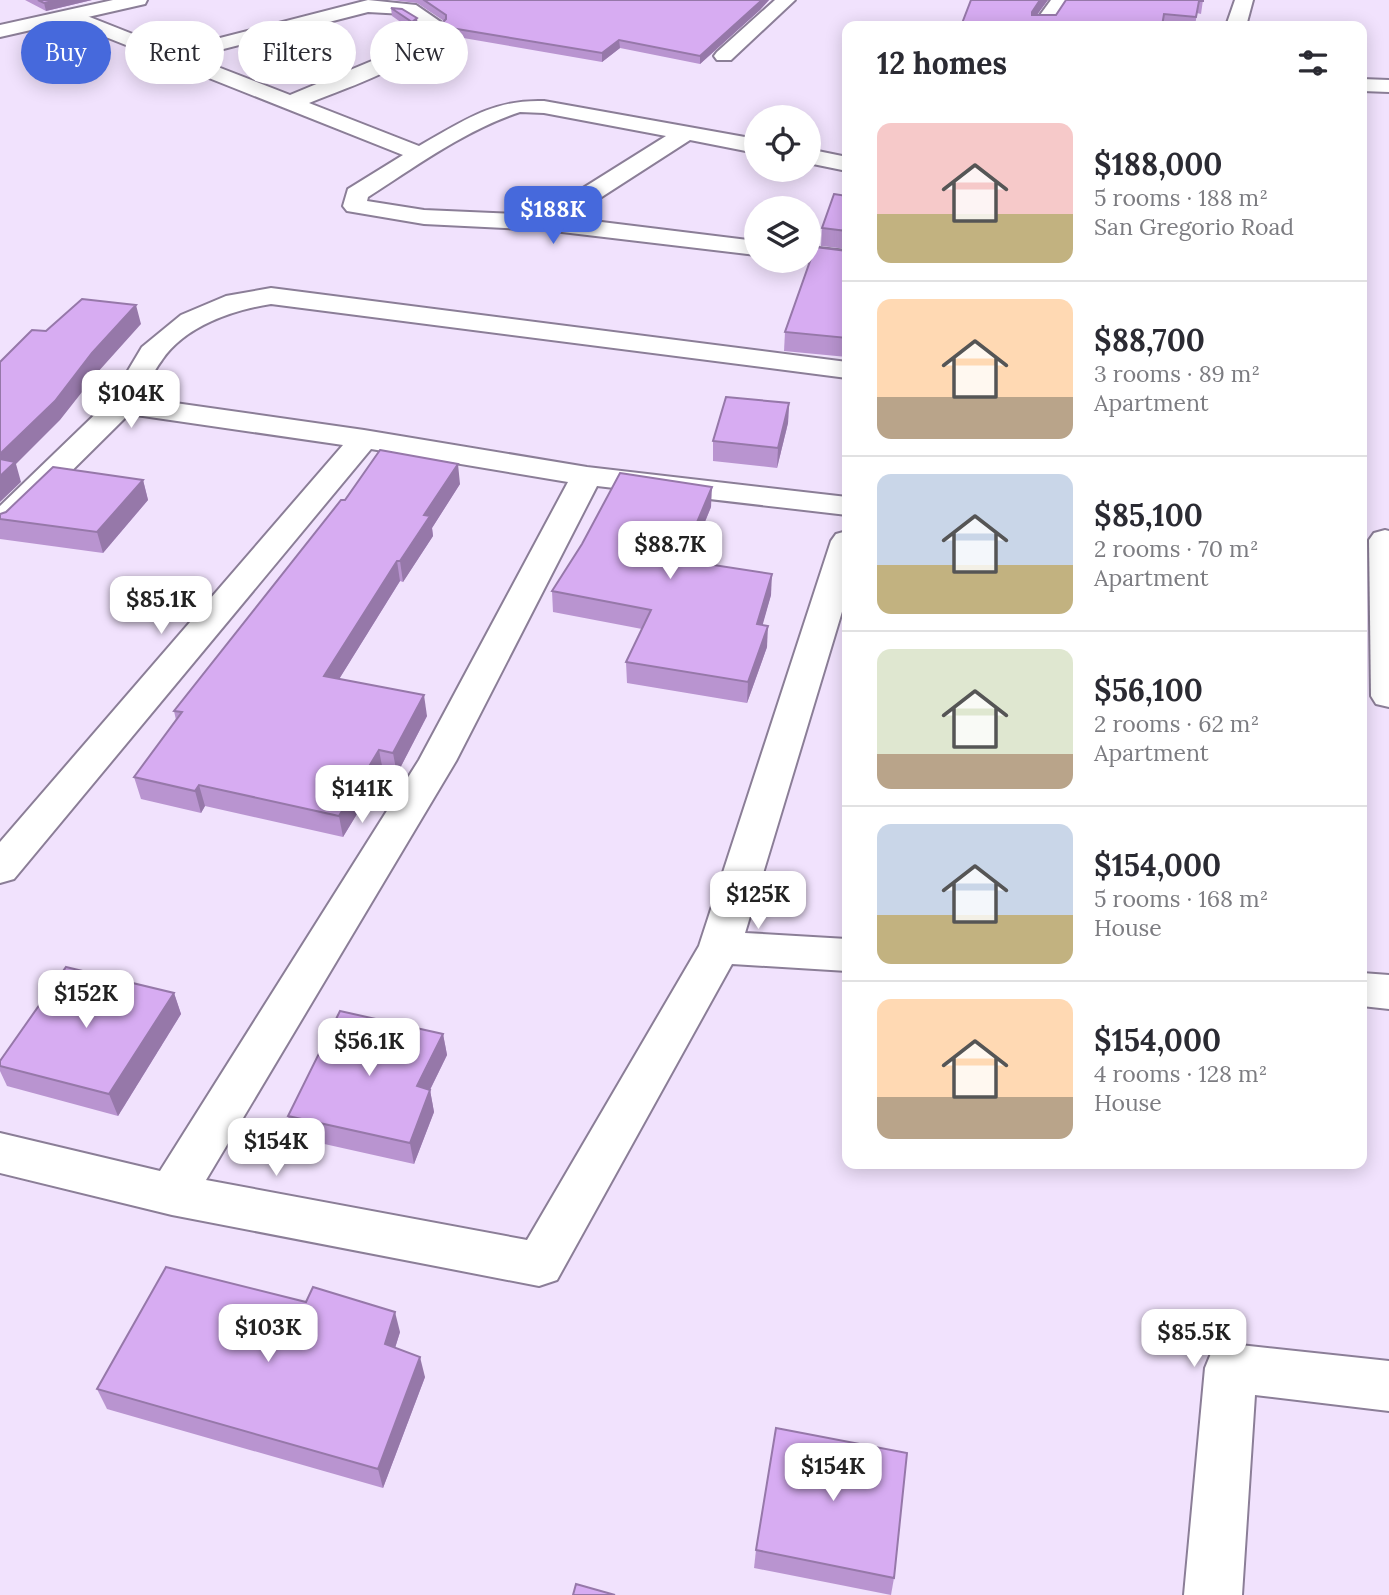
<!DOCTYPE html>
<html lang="en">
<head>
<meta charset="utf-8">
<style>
	body { margin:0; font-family:Lora,serif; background:#f2f2f3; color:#2b2b33; height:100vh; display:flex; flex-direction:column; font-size:26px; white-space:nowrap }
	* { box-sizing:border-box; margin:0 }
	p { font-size:23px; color:#7c7c81 }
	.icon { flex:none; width:38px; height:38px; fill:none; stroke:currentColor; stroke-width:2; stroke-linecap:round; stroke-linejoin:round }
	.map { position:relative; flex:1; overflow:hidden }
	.details { position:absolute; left:842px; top:21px; width:525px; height:1148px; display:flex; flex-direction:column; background:#fff; border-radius:14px; box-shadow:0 4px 18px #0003 }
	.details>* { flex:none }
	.guide { position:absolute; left:21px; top:21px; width:665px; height:63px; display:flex; gap:14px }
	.tools { position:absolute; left:744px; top:105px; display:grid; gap:14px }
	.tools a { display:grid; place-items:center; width:77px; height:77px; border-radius:50%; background:#fff; box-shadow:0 4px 18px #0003; font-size:35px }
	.price { position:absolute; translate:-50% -60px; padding:0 16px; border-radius:14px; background:#fff; color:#222; font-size:23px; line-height:46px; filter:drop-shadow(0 2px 4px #0008) }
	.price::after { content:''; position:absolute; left:50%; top:42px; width:21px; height:16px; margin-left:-10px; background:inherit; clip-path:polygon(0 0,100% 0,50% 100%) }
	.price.selected { background:#4669dc; color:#fff }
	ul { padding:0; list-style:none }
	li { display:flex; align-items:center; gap:21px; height:175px; padding:0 35px }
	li+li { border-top:2px solid #e1e1e2 }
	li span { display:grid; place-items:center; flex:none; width:196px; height:140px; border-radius:14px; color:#555 }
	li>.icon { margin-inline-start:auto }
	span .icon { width:84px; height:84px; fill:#fffc; stroke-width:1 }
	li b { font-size:30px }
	h2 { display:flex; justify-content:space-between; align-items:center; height:84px; padding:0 35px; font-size:30px }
	.tag { padding:0 24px; border-radius:32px; background:#fff; box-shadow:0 4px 18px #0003; font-size:24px; line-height:63px }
	.tag.selected { background:#4669dc; color:#fff }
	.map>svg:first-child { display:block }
</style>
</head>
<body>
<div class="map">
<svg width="1389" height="1595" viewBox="0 0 1389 1595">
	<rect width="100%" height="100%" fill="#f1e2fd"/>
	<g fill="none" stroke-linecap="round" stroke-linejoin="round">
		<!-- street casing -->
		<g stroke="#8b7e97" stroke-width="4">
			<g id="street">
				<path d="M368,0l48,5 29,20c-31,43 -90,59 -136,78l110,43c43,-24 74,-47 125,-45l212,38v14l-66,-13 -121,78 187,23v14l-211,-25 -121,-6 -77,-13 -4,-5 5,-17 55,-34 -340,-135 -3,-4 10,-6 7,2 96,38zM368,12l36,2 19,12 -44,32 -89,37 -98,-38zM520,112l24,1 122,23 -126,79 -116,-5 -57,-9 1,-4c47,-30 97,-67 152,-85z"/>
				<path d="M775,0h20l-64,60h-14l-3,-4 3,-4z"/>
				<path d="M1051,0h19l-18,26h-20z"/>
				<path d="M1235,0h18l-7,26h-20z"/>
				<path d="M1362,79l27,1v12l-27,-1z"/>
				<path d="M808,149l39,8v14l-39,-8z"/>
				<path d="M808,247l39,4v16l-42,-6h3z"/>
				<path d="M271,288l576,74v16l-576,-74c-38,6 -86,22 -109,56 -9,12 -15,25 -22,38l224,32 223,37 260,30v18l-250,-29 -141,275 -250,419 321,60 172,-294 132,-405 5,-7 11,-3v64l-102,338 102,6v32l-115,-7 -175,316 -18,6 -367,-71 -172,-42v-40l160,38 259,-411 149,-278 -197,-33 -357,430 -14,4v-41l343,-397 -214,-31 -118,117 -11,3v-28l111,-107 31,-52 39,-32 45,-19z"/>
				<path d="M1385,530l4,1v176l-13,-3 -5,-8 -2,-156 5,-7z"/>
				<path d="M1362,973l27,2v34l-27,-3z"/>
				<path d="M1231,1344l158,17v50l-134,-16 -13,200h-58l21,-227 7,-17z"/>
			</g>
		</g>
		<!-- secondary casing -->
		<g stroke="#8b7e97" stroke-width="4">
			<path id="secondary" d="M113,0h34l-2,4 -145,33v-12z"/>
		</g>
		<!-- street -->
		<use href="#street" fill="#fff" fill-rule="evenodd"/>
		<!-- secondary -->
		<use href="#secondary" fill="#fff" fill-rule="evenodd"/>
	</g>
	<!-- wall -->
	<g fill="#b994d0">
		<path d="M25,0h67l-46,11z"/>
		<path d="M392,0h377l-9,10 -60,54 -80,-16 -18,14 -162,-28 -1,-8 5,-5 -27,-18z"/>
		<path d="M971,0h77l-11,15h19l147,-15 -2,14 -4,-1 -2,13h-234z"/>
		<path d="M391,8l27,18 -6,4 -20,-14z"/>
		<path d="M847,196v53l-26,-3 1,-18z"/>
		<path d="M847,251v106l-63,-6 1,-19z"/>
		<path d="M789,403l-1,20 -11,45 -64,-7v-20z"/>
		<path d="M143,480l5,20 -45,53 -103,-14v-25z"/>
		<path d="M460,484l-28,44 1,8 -30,46 -3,-1 -61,98 88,37 -30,58 -14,-3 -40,66 -138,-31 -4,7 -60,-14 -7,-22 42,-57 -2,-9 171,-211z"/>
		<path d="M711,507l-22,54 82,34 -9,30 5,22 -20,56 -120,-20 -1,-21 16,-33 -89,-17 -1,-21z"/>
		<path d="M174,993l7,21 -63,102 -111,-30 -7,-15v-10z"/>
		<path d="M443,1034l4,21 -17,35 4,22 -20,52 -121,-27 -5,-21z"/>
		<path d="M400,1332l-5,16 30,29 -42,111 -276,-79 -10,-20z"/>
		<path d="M756,1550l138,28 -3,17 -137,-27z"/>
	</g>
	<!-- shaded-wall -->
	<g fill="#9678a9">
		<path d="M57,0h35l-46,11 -2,-8z"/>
		<path d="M762,0h7l-9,10 -60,54v-8z"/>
		<path d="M1040,0h8l-18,24 2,-12z"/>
		<path d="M417,18l1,8 -6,4v-8z"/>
		<path d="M619,40l1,8 -18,14v-9z"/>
		<path d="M136,305l5,19 -44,49 -37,47 -44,44 5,18 -21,20v-48z"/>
		<path d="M789,403l-1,20 -11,45 1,-20z"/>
		<path d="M458,464l2,20 -28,44 1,8 -30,46 -3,-21 24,-46z"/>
		<path d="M143,480l5,20 -45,53 -6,-21z"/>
		<path d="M712,487l-1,20 -30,73v-20z"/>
		<path d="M397,561l3,20 -72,116 -4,-21z"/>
		<path d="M772,574l-1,21 -14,50v-21z"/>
		<path d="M768,626l-1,21 -20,56 1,-21z"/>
		<path d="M424,695l3,21 -30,58 -4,-21z"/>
		<path d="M379,750l4,21 -40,66 -4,-21z"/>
		<path d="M199,785l6,21 -4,7 -6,-22z"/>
		<path d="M174,993l7,21 -63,102 -9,-22z"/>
		<path d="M443,1034l4,21 -26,53 -4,-22z"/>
		<path d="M430,1090l4,22 -20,52 -4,-21z"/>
		<path d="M395,1312l5,20 -10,32 -5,-20z"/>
		<path d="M420,1357l5,20 -42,111 -5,-19z"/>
	</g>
	<!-- building -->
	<g fill="#d7acf2" stroke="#9678a9" stroke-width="2">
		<path d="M38,0h19l-13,3z"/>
		<path d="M424,0h338l-62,56 -81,-16 -17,13 -163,-27 7,-7v-4z"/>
		<path d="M971,0h69l-8,12v3h24l10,-15h137v1h-4l-3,16 -32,-3 -2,12h-201z"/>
		<path d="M391,8l11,1 15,9 -5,4z"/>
		<path d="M834,194l13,2v35l-25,-3z"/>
		<path d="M815,247l32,4v87l-62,-6z"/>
		<path d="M82,299l54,6 -44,48 -37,48 -55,53v-92l32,-32 14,1z"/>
		<path d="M726,397l63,6 -11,45 -65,-7z"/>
		<path d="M380,450l78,14 -34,51 6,1 -30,45h-3l-73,115 100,19 -31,58 -14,-3 -40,66 -140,-31 -4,6 -61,-14 48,-65 -8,-1 167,-211h4z"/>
		<path d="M0,459l15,3 -15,14z"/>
		<path d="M53,467l90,13 -46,52 -97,-13v-5l6,-2z"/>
		<path d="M620,473l92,14 -31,73 91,14 -15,50 11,2 -20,56 -122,-20 25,-52 -99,-19 30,-47z"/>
		<path d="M66,967l108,26 -65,101 -109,-28v-5z"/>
		<path d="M340,1011l103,23 -26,52 13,4 -20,53 -122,-27z"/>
		<path d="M166,1267l140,35 7,-15 82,25 -10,32 35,13 -42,112 -281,-80z"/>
		<path d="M776,1428l131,25 -13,125 -138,-28z"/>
		<path d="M576,1584l39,11h-42z"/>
	</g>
</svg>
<div class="tools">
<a><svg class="icon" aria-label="locate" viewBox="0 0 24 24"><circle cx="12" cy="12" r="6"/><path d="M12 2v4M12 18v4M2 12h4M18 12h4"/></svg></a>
<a><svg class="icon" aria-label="layers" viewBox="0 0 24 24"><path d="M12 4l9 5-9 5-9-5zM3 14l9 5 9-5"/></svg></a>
</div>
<b class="price selected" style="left:553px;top:246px">$188K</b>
<b class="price" style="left:131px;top:430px">$104K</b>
<b class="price" style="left:670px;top:581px">$88.7K</b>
<b class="price" style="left:161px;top:636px">$85.1K</b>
<b class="price" style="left:362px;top:825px">$141K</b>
<b class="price" style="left:758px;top:931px">$125K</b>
<b class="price" style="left:86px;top:1030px">$152K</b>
<b class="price" style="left:369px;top:1078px">$56.1K</b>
<b class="price" style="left:276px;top:1178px">$154K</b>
<b class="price" style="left:268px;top:1364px">$103K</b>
<b class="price" style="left:1194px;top:1369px">$85.5K</b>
<b class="price" style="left:833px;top:1503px">$154K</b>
<div class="guide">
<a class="tag selected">Buy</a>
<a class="tag">Rent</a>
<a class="tag">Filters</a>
<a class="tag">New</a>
</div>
<section class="details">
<h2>12 homes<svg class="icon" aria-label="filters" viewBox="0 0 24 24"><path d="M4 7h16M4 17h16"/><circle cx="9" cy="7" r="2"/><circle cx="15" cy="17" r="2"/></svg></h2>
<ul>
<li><span style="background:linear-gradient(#f6c9c9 65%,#c2b280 0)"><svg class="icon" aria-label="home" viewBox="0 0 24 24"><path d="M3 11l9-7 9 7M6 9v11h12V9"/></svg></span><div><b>$188,000</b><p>5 rooms · 188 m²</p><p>San Gregorio Road</p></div></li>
<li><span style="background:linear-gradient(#ffd9b3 70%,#b9a48a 0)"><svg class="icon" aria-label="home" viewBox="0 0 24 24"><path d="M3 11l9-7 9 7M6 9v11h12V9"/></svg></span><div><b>$88,700</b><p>3 rooms · 89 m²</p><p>Apartment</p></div></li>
<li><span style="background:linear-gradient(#c9d6e8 65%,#c2b280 0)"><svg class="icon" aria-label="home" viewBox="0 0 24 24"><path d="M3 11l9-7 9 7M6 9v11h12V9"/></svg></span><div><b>$85,100</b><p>2 rooms · 70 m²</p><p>Apartment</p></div></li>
<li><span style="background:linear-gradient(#dfe7d0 75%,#b9a48a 0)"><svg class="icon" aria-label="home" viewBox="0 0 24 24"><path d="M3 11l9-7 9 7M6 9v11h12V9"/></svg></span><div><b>$56,100</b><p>2 rooms · 62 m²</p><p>Apartment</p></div></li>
<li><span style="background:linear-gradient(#c9d6e8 65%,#c2b280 0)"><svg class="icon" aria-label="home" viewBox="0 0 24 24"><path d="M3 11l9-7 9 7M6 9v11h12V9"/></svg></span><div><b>$154,000</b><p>5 rooms · 168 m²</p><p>House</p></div></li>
<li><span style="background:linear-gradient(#ffd9b3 70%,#b9a48a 0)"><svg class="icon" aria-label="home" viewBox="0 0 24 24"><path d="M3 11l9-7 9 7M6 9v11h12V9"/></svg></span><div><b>$154,000</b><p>4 rooms · 128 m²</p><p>House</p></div></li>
</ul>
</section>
</div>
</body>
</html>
